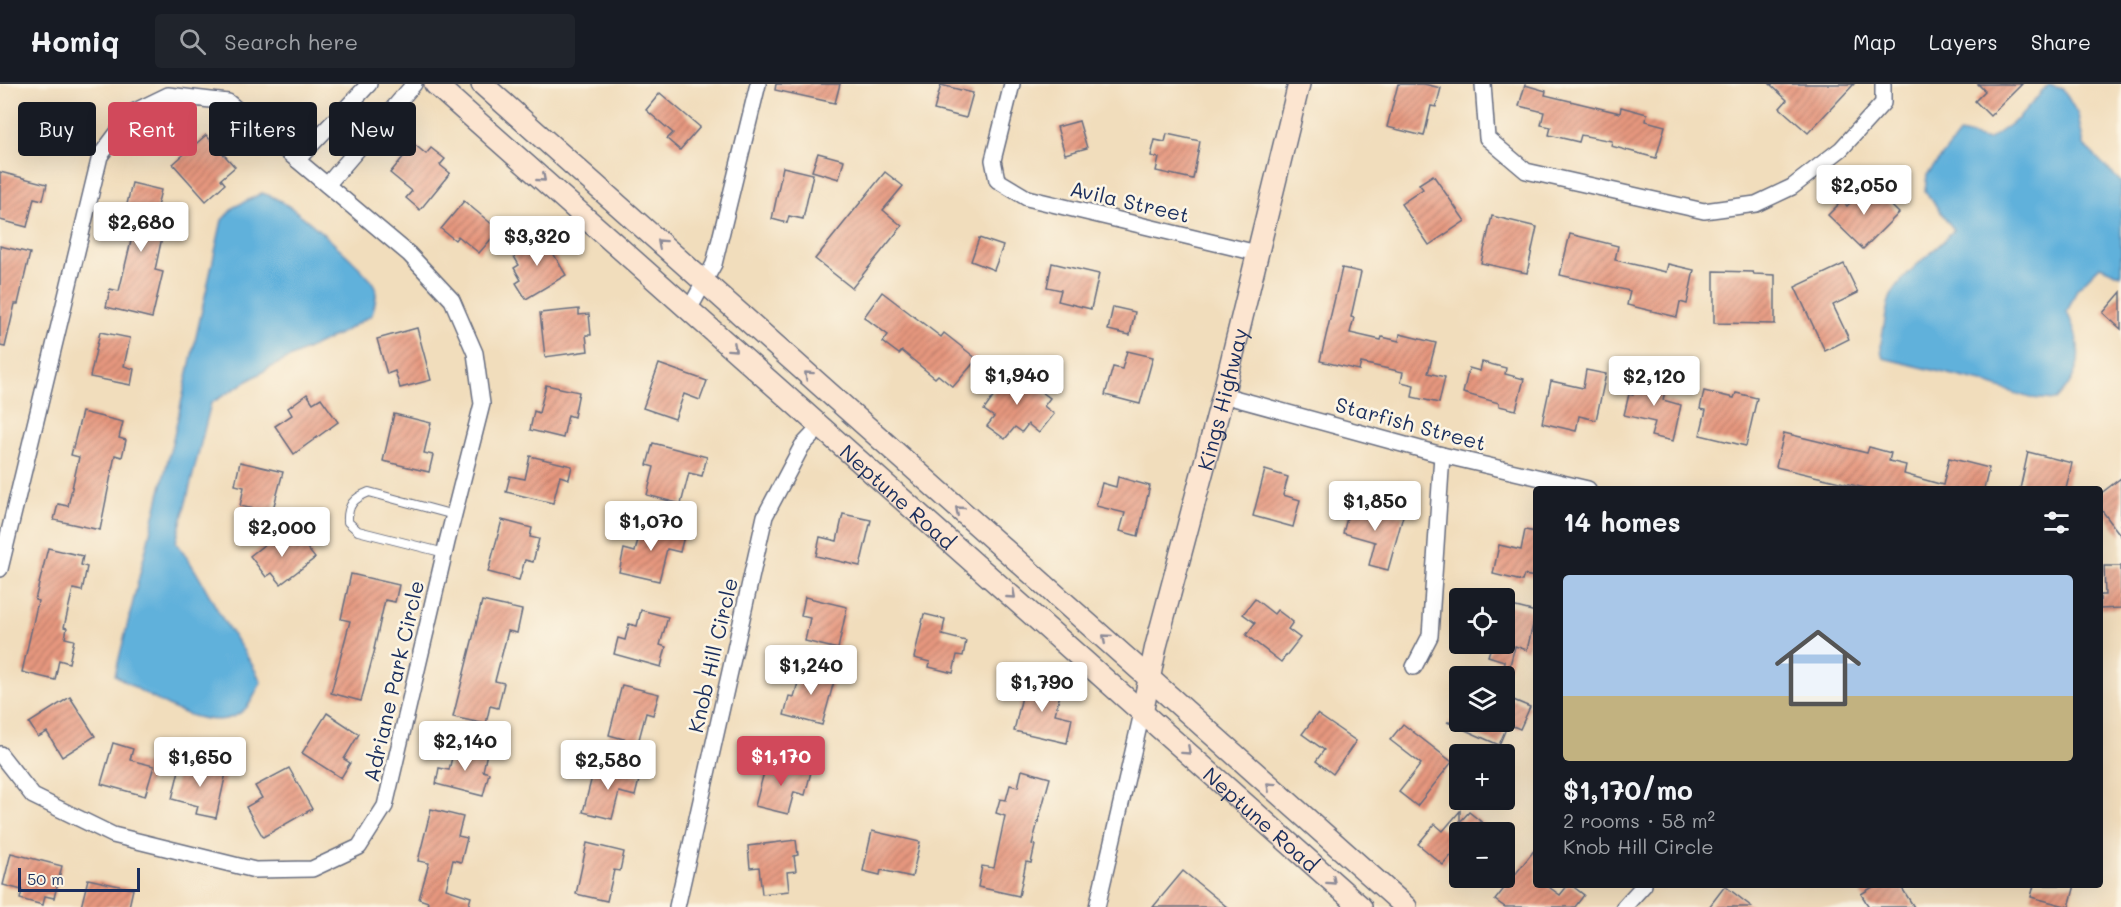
<!DOCTYPE html>
<html lang="en">
<head>
<meta charset="utf-8">
<style>
	body { margin:0; font-family:Mali,sans-serif; background:#20242c; color:#f1f3f6; height:100vh; display:flex; flex-direction:column; font-size:22px; white-space:nowrap }
	* { box-sizing:border-box; margin:0 }
	p { font-size:20px; color:#9ea1a6 }
	.icon { flex:none; width:33px; height:33px; fill:none; stroke:currentColor; stroke-width:2; stroke-linecap:round; stroke-linejoin:round }
	.map { position:relative; flex:1; overflow:hidden }
	.panel { position:absolute; left:1533px; top:402px; width:570px; height:402px; display:flex; flex-direction:column; background:#171b24; border-radius:6px; box-shadow:0 6px 24px #0002 }
	.panel>* { flex:none }
	.hud { position:absolute; left:18px; top:18px; width:570px; height:54px; display:flex; gap:12px }
	.buttons { position:absolute; left:1449px; top:504px; display:grid; gap:12px }
	.buttons a { display:grid; place-items:center; width:66px; height:66px; border-radius:6px; background:#171b24; box-shadow:0 6px 24px #0002; font-size:30px }
	.scale { position:absolute; left:18px; bottom:15px; width:122px; box-sizing:border-box; padding-left:6px; border:3px solid #1b2f5e; border-top:0; font-size:16px; line-height:21px; white-space:nowrap; color:#1b2f5e; -webkit-text-stroke:4px #fcf5e5; paint-order:stroke }
	.price { position:absolute; translate:-50% -51px; padding:0 14px; border-radius:6px; background:#fff; color:#222; font-size:20px; line-height:39px; filter:drop-shadow(0 2px 3px #0008) }
	.price::after { content:''; position:absolute; left:50%; top:36px; width:18px; height:14px; margin-left:-9px; background:inherit; clip-path:polygon(0 0,100% 0,50% 100%) }
	.price.selected { background:#d1495b; color:#fff }
	ul { padding:0; list-style:none }
	li { display:grid; align-content:center; gap:12px; height:318px; padding:0 30px }
	li+li { border-top:2px solid #363941 }
	li span { display:grid; place-items:center; height:186px; border-radius:6px; color:#555 }
	li>.icon { margin-inline-start:auto }
	span .icon { width:108px; height:108px; fill:#fffc; stroke-width:1 }
	li b { font-size:26px }
	h2 { display:flex; justify-content:space-between; align-items:center; height:72px; padding:0 30px; font-size:26px }
	.tag { padding:0 21px; border-radius:6px; background:#171b24; box-shadow:0 6px 24px #0002; font-size:21px; line-height:54px }
	.tag.selected { background:#d1495b; color:#fff }
	header { display:flex; align-items:center; gap:36px; box-sizing:border-box; height:84px; padding:0 30px; background:#171b24; border-bottom:2px solid #363941 }
	header strong { font-size:28px }
	nav { display:flex; gap:33px; margin-inline-start:auto; font-size:21px }
	.search { width:420px; height:54px; background:#20242c; display:flex; align-items:center; gap:15px; box-sizing:border-box; padding:0 21px; border-radius:6px; color:#9ea1a6; font-size:22px }
	.map>svg:first-child { display:block }
</style>
</head>
<body>
<header>
<strong>Homiq</strong>
<div class="search"><svg class="icon" aria-label="search" viewBox="0 0 24 24"><circle cx="10" cy="10" r="6"/><path d="M15 15l6 6"/></svg>Search here</div>
<nav><a>Map</a><a>Layers</a><a>Share</a></nav>
</header>
<div class="map">
<svg width="2121" height="823" viewBox="0 0 2121 823">
	<defs>
		<pattern id="building-hatch" width="6" height="6" patternUnits="userSpaceOnUse" patternTransform="scale(1.5)"><rect width="6" height="6" fill="#e6977e"/><path d="M-1 1l2-2M0 6l6-6M5 7l2-2" fill="none" stroke="#ba7c6a"/></pattern>
	</defs>
	<rect width="100%" height="100%" fill="#fcf5e5"/>
	<filter id="ink" filterUnits="userSpaceOnUse"><feTurbulence type="fractalNoise" baseFrequency=".0167" numOctaves="2"/><feDisplacementMap in="SourceGraphic" scale="12" xChannelSelector="R" yChannelSelector="G"/><feConvolveMatrix kernelMatrix="1 2 1 2 8 2 1 2 1" color-interpolation-filters="sRGB"/></filter>
	<filter id="wash" filterUnits="userSpaceOnUse"><feTurbulence type="fractalNoise" baseFrequency=".008" numOctaves="4" result="noise"/><feDisplacementMap in="SourceGraphic" scale="24" xChannelSelector="R" yChannelSelector="G"/><feGaussianBlur stdDeviation="1.35" result="paint"/><feColorMatrix in="noise" values="0 0 0 0 0 0 0 0 0 0 0 0 0 0 0 0 0 1.4 0 .05"/><feComposite in="paint" operator="in"/></filter>
	<g filter="url(#wash)">
		<rect width="100%" height="100%" fill="#f1ddbc"/>
		<!-- water -->
		<g fill="#60b1db" stroke="#3e709c" stroke-width="1.5">
			<path d="M2048,1l15,4 15,26 6,30 37,37v93l-21,-9 -23,23 -10,23c17,36 17,59 -11,88l-26,-2 -48,-16 -99,-24c-4,-11 -1,-21 1,-32 2,-10 3,-24 8,-32 15,-26 44,-42 62,-64l-29,-39 2,-16 33,-42 28,7 31,-22z"/>
			<path d="M262,109c14,4 29,14 40,23 14,11 68,58 73,71 3,9 -1,19 -3,28l-29,17 -74,36 -58,35 -35,139c19,24 31,50 46,76 14,23 28,39 39,64 -4,8 -8,18 -14,25 -33,36 -101,-13 -132,-32l60,-244 47,-211 12,-13z"/>
		</g>
		<g id="blocks">
			<!-- building -->
			<g fill="url(#building-hatch)">
				<path d="M776,0h64l-5,19 -60,-13z"/>
				<path d="M1398,0h26l17,4 -5,19 -5,-1 -7,30 -37,-9z"/>
				<path d="M1770,0h84l-46,49 -28,-25 7,-8z"/>
				<path d="M1978,0h44l-32,32 -15,-15 10,-10z"/>
				<path d="M941,1l32,8 -7,25 -32,-8z"/>
				<path d="M1525,1l21,6 -1,4 75,18 1,-6 26,7 -1,7 19,5 -9,32 -45,-12 1,-5 -31,-6 -2,7 -30,-7 2,-8 -10,-2 3,-13 -25,-6z"/>
				<path d="M660,9l40,34 -20,23 -13,-11 6,-6 -27,-23z"/>
				<path d="M1079,37l8,27 -22,6 -8,-27z"/>
				<path d="M1167,50l33,7 -7,38 -37,-8 3,-13 -8,-2 4,-16 10,2z"/>
				<path d="M206,51l29,32 -14,12 4,5 -19,17 -33,-37z"/>
				<path d="M414,60l12,10 5,-6 14,11 -5,6 10,8 -30,37 -14,-12 6,-7 -22,-18z"/>
				<path d="M818,69l26,7 -5,19 -27,-8z"/>
				<path d="M783,83l30,7 -10,45 -14,-3 -2,7 -15,-4z"/>
				<path d="M0,88l47,12 -4,16 -9,-2 -7,29 -27,-7z"/>
				<path d="M885,88l18,14 -20,24 19,16 -50,62 -37,-29z"/>
				<path d="M1433,91l32,46 -36,24 -28,-41 22,-15 -4,-5z"/>
				<path d="M132,99l29,7 -5,21 11,3 -12,56 8,2 -11,46 -46,-11 4,-18 9,2 12,-50 -12,-3z"/>
				<path d="M1869,100l30,29 -36,36 -35,-34 14,-14 5,5z"/>
				<path d="M464,117l35,29 -20,23 -21,-17 -3,4 -14,-11z"/>
				<path d="M1492,132l45,11 -10,46 -46,-10z"/>
				<path d="M1570,150l48,12 -3,14 51,12 2,-8 26,6 -7,34 -7,-2 -3,15 -50,-12 3,-14 -70,-16z"/>
				<path d="M543,152l23,39 -40,24 -10,-16 5,-3 -7,-12 5,-3 -7,-12z"/>
				<path d="M979,154l24,8 -9,24 -23,-9z"/>
				<path d="M0,162l30,7 -12,51h-3l-10,43 -5,-1z"/>
				<path d="M1052,179l47,11 -8,35 -33,-8 3,-11 -14,-3z"/>
				<path d="M1844,180l14,29 -25,12 16,34 -24,12 -30,-64z"/>
				<path d="M1342,184l19,4 -10,45 3,1 -4,15 31,7 1,-3 17,4 1,-7 36,9 -8,30 17,4 -6,26 -27,-6 2,-12 -13,-3 2,-10 -42,-9 -2,7 -39,-9z"/>
				<path d="M1714,187l39,1 1,2 21,1v49l-61,-1z"/>
				<path d="M882,208l59,45 3,-4 33,26 -24,28 -15,-12 -3,3 -33,-27 -3,3 -16,-12 5,-7 -24,-18z"/>
				<path d="M2121,208v37l-18,-16z"/>
				<path d="M1113,223l22,5 -5,23 -22,-5z"/>
				<path d="M579,225v6l10,-1 2,21h-5l2,16 -43,6 -5,-44z"/>
				<path d="M417,244l14,52 -31,8 -5,-17 -8,3 -10,-35z"/>
				<path d="M100,248l30,6 -6,28 10,3 -3,16 -41,-8z"/>
				<path d="M1127,267l26,6 -13,47 -35,-9 8,-28 9,2z"/>
				<path d="M1482,278l24,6 -1,6 19,5 -8,31 -17,-4v-3l-36,-10 6,-25 11,3z"/>
				<path d="M659,280l48,17 -7,19 -16,-6 -9,25 -32,-11z"/>
				<path d="M1010,285l40,29 -6,8 10,8 -15,19 -11,-9 -6,8 -7,-5 -10,12 -18,-13 7,-9 -10,-7 10,-14 -2,-2z"/>
				<path d="M1586,286l20,4 -10,46 -17,-4 -3,15 -34,-8 9,-42 32,7z"/>
				<path d="M1638,291l29,7 -4,18 18,5 -8,36 -22,-5 4,-14 -31,-7 5,-21 4,1z"/>
				<path d="M546,301l33,7 -5,25 -6,-2 -5,23 -33,-8 4,-19 5,2z"/>
				<path d="M1704,307l30,7 2,-5 21,5 -11,48 -46,-11 6,-25 -6,-1z"/>
				<path d="M307,310l6,9 8,-5 17,24 -44,32 -19,-28 17,-11 -4,-7z"/>
				<path d="M82,328l41,10 -4,16 7,2 -4,17 -7,-2 -15,75 -46,-10 4,-16 10,2 11,-49 -8,-2z"/>
				<path d="M394,330l37,9 -7,30 9,2 -4,17 -46,-11z"/>
				<path d="M1784,349l83,20 2,-6 22,6 -2,8 17,4 -2,9 39,11 6,-27 40,10 -5,21h-115l-93,-22z"/>
				<path d="M653,359l54,14 -5,19 -13,-3 -8,31 -34,-9 7,-28 -7,-2z"/>
				<path d="M2028,368l44,11 -6,26h-46z"/>
				<path d="M530,372l42,10 -3,13 -9,-3 -7,27 -47,-11 4,-16 15,3z"/>
				<path d="M240,378l43,10 -11,41 -32,-7 4,-19 -9,-2z"/>
				<path d="M1265,386l23,7 -5,18 17,5 -7,27 -40,-11z"/>
				<path d="M1118,393l32,9 -12,50 -18,-5 5,-18 -29,-7 6,-23 14,4z"/>
				<path d="M2121,394v58l-21,-28v-14z"/>
				<path d="M1351,419l52,13 -15,54 -19,-5 6,-23 -32,-9z"/>
				<path d="M843,430l28,6 -11,46 -44,-10 4,-19 17,4z"/>
				<path d="M502,436l30,8 -2,9 9,2 -6,23 -8,-2 -6,20 -31,-8z"/>
				<path d="M650,440l35,8 -5,20 -13,-3 -8,32 -40,-9 5,-23 11,3 5,-21 8,2z"/>
				<path d="M283,446l14,18 6,-5 12,15 -34,26 -9,-11 -6,4 -16,-21z"/>
				<path d="M1525,446l11,2v45l-12,-2 -2,6 -29,-7 6,-29 22,5z"/>
				<path d="M48,464l35,8 -2,9 6,2 -5,24 -9,-2 -9,38 3,1 -2,10 9,2 -5,23 -10,-3 -4,20 -33,-8 16,-71 -3,-1z"/>
				<path d="M2104,482h17v42l-21,1v-14h5z"/>
				<path d="M351,490l48,11 -4,17 -10,-2 -11,49h1l-14,52 -30,-8 19,-72 -9,-2z"/>
				<path d="M805,513l42,10 -9,42 -33,-8 5,-23 -9,-2z"/>
				<path d="M1255,515l19,15 3,-4 16,12 -5,7 12,9 -19,24 -35,-27 9,-12 -12,-9z"/>
				<path d="M482,517l40,9 -5,23 -9,-2 -13,50 9,2 -6,25 -8,-2 -4,18 -33,-7z"/>
				<path d="M1504,520l32,8 -9,38 -12,-4 -6,23h-5v-8l-16,-5 4,-12h12z"/>
				<path d="M641,526l27,7 -8,28 6,2 -5,20 -47,-13 4,-16 7,2 4,-16 8,2z"/>
				<path d="M924,530l21,5 -3,16 24,6 -3,15 -6,-1 -4,18 -24,-6 1,-5 -16,-4z"/>
				<path d="M803,581l33,9 -14,51 -38,-10 5,-19 5,1z"/>
				<path d="M1026,595l36,8 -7,27 17,4 -5,25 -53,-12z"/>
				<path d="M622,601l37,9 -6,21 -7,-2 -8,30 -29,-8z"/>
				<path d="M1504,612l26,11 -10,22 -12,-5 -9,21 -52,-23h57z"/>
				<path d="M70,613l25,39 -33,21 -15,-25 -9,5 -9,-14z"/>
				<path d="M327,629l32,21 -15,25 6,4 -9,15 -39,-25z"/>
				<path d="M1317,630l39,27 -23,33 -17,-13 8,-11 -22,-16z"/>
				<path d="M1403,640l49,38 -35,44 -18,-14 22,-28 -31,-24z"/>
				<path d="M113,659l20,6 -3,11 24,6 -9,30 -44,-12z"/>
				<path d="M455,661l32,8 -4,18 6,2 -6,23 -47,-12 3,-16 10,2z"/>
				<path d="M767,677l44,11 -6,23 -11,-3 -6,22 -33,-8z"/>
				<path d="M181,678l45,11 -10,45 -20,-4 2,-8 -26,-7z"/>
				<path d="M595,681l45,11 -5,20 -16,-4 -7,27 -29,-7z"/>
				<path d="M289,684l23,41 -49,28 -17,-30 16,-9 -7,-12z"/>
				<path d="M1022,686l28,8 -18,66 3,1 -4,18 -5,-1 -7,34 -41,-9 4,-21 12,2 11,-52 -9,-3 4,-14 6,1 4,-15 8,2z"/>
				<path d="M431,725l32,8 -5,19 9,2 -6,24 -8,-2 -7,29 25,8 -3,10h-41l1,-5 -9,-3 10,-36 -11,-2z"/>
				<path d="M1460,727v11l9,-10 25,20h-34v13l-17,20 -25,-21 17,-20 8,7z"/>
				<path d="M872,747l48,11 -8,35 -31,-7 -1,5 -17,-4z"/>
				<path d="M796,756l2,15 -4,1 2,15 -9,1 2,19 -27,3 -3,-27 -9,1 -2,-22z"/>
				<path d="M587,759l37,9 -4,19 -6,-1 -7,31 -31,-7z"/>
				<path d="M1536,764v37h10l14,10 8,-10h3l13,10 -9,12h-70l-10,-7z"/>
				<path d="M11,769l51,13 -8,32 -9,-2 -2,9 -23,-6 2,-9 -19,-5z"/>
				<path d="M1183,787l44,36h-74z"/>
				<path d="M88,795l45,10 -4,18h-48z"/>
				<path d="M1876,801h24l14,22h-45l-8,-13z"/>
				<path d="M2034,801h41l-6,22 -38,-10z"/>
				<path d="M1725,802l27,21h-43z"/>
			</g>
		</g>
	</g>
	<g filter="url(#ink)">
		<use href="#blocks" fill-opacity="0" stroke="#666c7f" stroke-width="1.5"/>
		<g fill="none" stroke-linecap="round" stroke-linejoin="round">
			<!-- lane casing -->
			<g stroke="#666c7f" stroke-width="10">
				<path id="lane" d="M445,469l-87,-22 -10,-9c-1,-17 6,-24 21,-30l85,23"/>
			</g>
			<!-- street casing -->
			<g stroke="#666c7f" stroke-width="18">
				<g id="street">
					<path d="M1012,0l-19,76 4,20 30,18 230,55"/>
					<path d="M1483,0l4,54 39,33 178,40 52,-7 36,-17 49,-38 42,-46v-19"/>
					<path d="M297,76l72,-76"/>
					<path d="M327,101l87,-101"/>
					<path d="M690,224l24,-44 44,-180"/>
					<path d="M1223,311l219,60 146,34"/>
					<path d="M0,485l100,-413 33,-44 35,-17 60,7 181,152 43,46 23,53 7,51 -35,138 -62,264 -26,41 -47,22 -57,1 -142,-35 -80,-39 -33,-42"/>
					<path d="M1414,583l16,-31 12,-181"/>
					<path d="M677,823l88,-391 37,-70 19,-20"/>
					<path d="M1097,823l45,-194"/>
					<path d="M1624,823l20,-22"/>
				</g>
			</g>
			<!-- secondary casing -->
			<g stroke="#666c7f" stroke-width="24">
				<g id="secondary">
					<path id="s1" d="M435,0l926,823"/>
					<path d="M482,0l924,823"/>
					<path id="s2" d="M1142,629l14,-67 67,-251 76,-311"/>
				</g>
			</g>
			<!-- lane -->
			<use href="#lane" stroke="#fff" stroke-width="8"/>
			<!-- street -->
			<use href="#street" stroke="#fff" stroke-width="15"/>
			<!-- secondary -->
			<use href="#secondary" stroke="#fce5d0" stroke-width="21"/>
		</g>
		<!-- one-way arrows -->
		<defs><path id="oneway-chevron" d="M-2-3.5L2.5 0L-2 3.5" fill="none" stroke-width="1.6" stroke-linecap="round" stroke-linejoin="round" transform="scale(1.5)"/></defs>
		<g stroke="#8c8a97">
			<use href="#oneway-chevron" transform="translate(542 94) rotate(41)"/>
			<use href="#oneway-chevron" transform="translate(661 159) rotate(-138)"/>
			<use href="#oneway-chevron" transform="translate(733 264) rotate(42)"/>
			<use href="#oneway-chevron" transform="translate(808 291) rotate(-138)"/>
			<use href="#oneway-chevron" transform="translate(959 426) rotate(-139)"/>
			<use href="#oneway-chevron" transform="translate(1012 511) rotate(41)"/>
			<use href="#oneway-chevron" transform="translate(1106 554) rotate(-139)"/>
			<use href="#oneway-chevron" transform="translate(1187 667) rotate(42)"/>
			<use href="#oneway-chevron" transform="translate(1270 702) rotate(-138)"/>
			<use href="#oneway-chevron" transform="translate(1332 797) rotate(42)"/>
		</g>
	</g>
	<g text-anchor="middle" dominant-baseline="central" stroke-width="5" stroke-linejoin="round" paint-order="stroke">
		<!-- street labels -->
		<g font-size="21" fill="#1b2f5e" stroke="#fcf5e5">
			<text transform="translate(1130 117) rotate(13)">Avila Street</text>
			<text stroke="none"><textPath href="#s2" startOffset="324">Kings Highway</textPath></text>
			<text transform="translate(1411 339) rotate(15)">Starfish Street</text>
			<text stroke="none"><textPath href="#s1" startOffset="620">Neptune Road</textPath></text>
			<text transform="translate(712 571) rotate(-77)">Knob Hill Circle</text>
			<text transform="translate(393 597) rotate(-77)">Adriane Park Circle</text>
			<text stroke="none"><textPath href="#s1" startOffset="1106">Neptune Road</textPath></text>
		</g>
	</g>
</svg>
<div class="buttons">
<a><svg class="icon" aria-label="locate" viewBox="0 0 24 24"><circle cx="12" cy="12" r="6"/><path d="M12 2v4M12 18v4M2 12h4M18 12h4"/></svg></a>
<a><svg class="icon" aria-label="layers" viewBox="0 0 24 24"><path d="M12 4l9 5-9 5-9-5zM3 14l9 5 9-5"/></svg></a>
<a>+</a>
<a>−</a>
</div>
<div class="scale">50 m</div>
<b class="price" style="left:1864px;top:132px">$2,050</b>
<b class="price" style="left:141px;top:169px">$2,680</b>
<b class="price" style="left:537px;top:183px">$3,320</b>
<b class="price" style="left:1017px;top:322px">$1,940</b>
<b class="price" style="left:1654px;top:323px">$2,120</b>
<b class="price" style="left:1375px;top:448px">$1,850</b>
<b class="price" style="left:651px;top:468px">$1,070</b>
<b class="price" style="left:282px;top:474px">$2,000</b>
<b class="price" style="left:811px;top:612px">$1,240</b>
<b class="price" style="left:1042px;top:629px">$1,790</b>
<b class="price" style="left:465px;top:688px">$2,140</b>
<b class="price selected" style="left:781px;top:703px">$1,170</b>
<b class="price" style="left:200px;top:704px">$1,650</b>
<b class="price" style="left:608px;top:707px">$2,580</b>
<div class="hud">
<a class="tag">Buy</a>
<a class="tag selected">Rent</a>
<a class="tag">Filters</a>
<a class="tag">New</a>
</div>
<section class="panel">
<h2>14 homes<svg class="icon" aria-label="filters" viewBox="0 0 24 24"><path d="M4 7h16M4 17h16"/><circle cx="9" cy="7" r="2"/><circle cx="15" cy="17" r="2"/></svg></h2>
<ul>
<li><span style="background:linear-gradient(#a9c7e8 65%,#c2b280 0)"><svg class="icon" aria-label="home" viewBox="0 0 24 24"><path d="M3 11l9-7 9 7M6 9v11h12V9"/></svg></span><div><b>$1,170/mo</b><p>2 rooms · 58 m²</p><p>Knob Hill Circle</p></div></li>
</ul>
</section>
</div>
</body>
</html>
